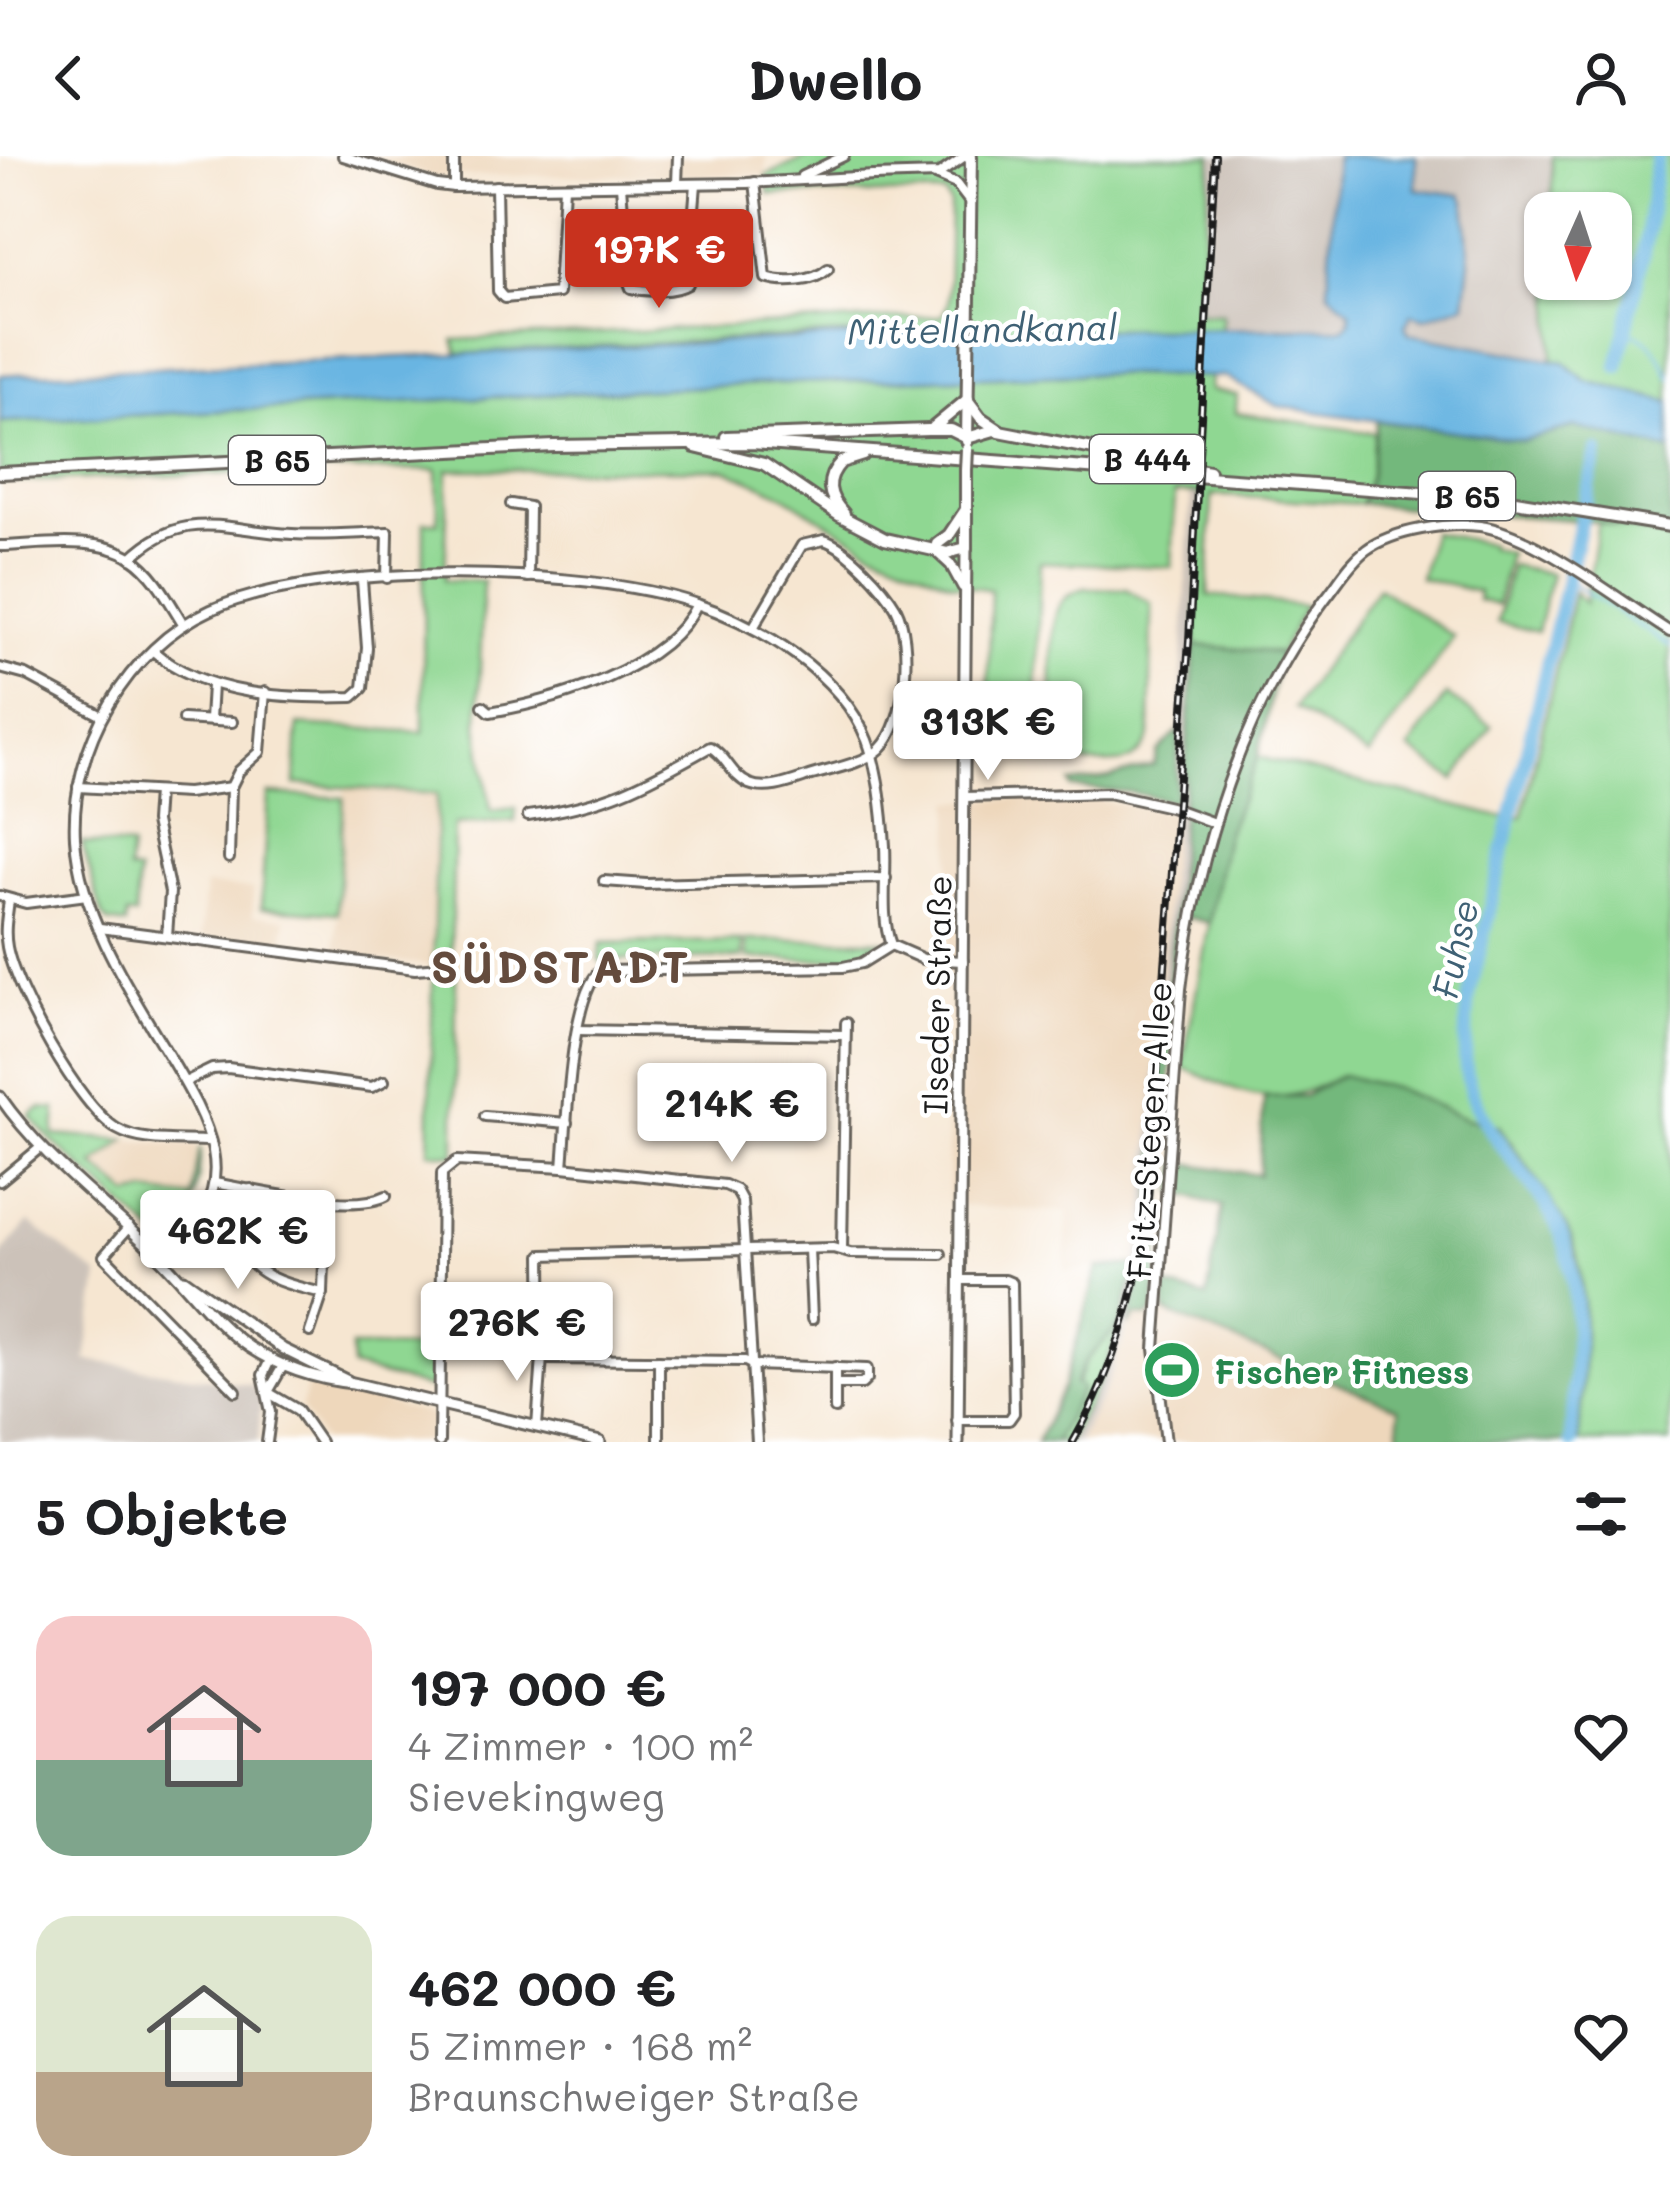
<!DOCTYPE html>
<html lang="de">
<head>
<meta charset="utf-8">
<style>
	body { margin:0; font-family:Mali,sans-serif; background:#f6f6f6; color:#202124; height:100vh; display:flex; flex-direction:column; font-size:45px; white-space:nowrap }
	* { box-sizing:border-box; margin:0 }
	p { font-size:39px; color:#757577 }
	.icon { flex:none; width:66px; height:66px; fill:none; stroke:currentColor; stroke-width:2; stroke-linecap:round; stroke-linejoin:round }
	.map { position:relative; height:1286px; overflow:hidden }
	.side { display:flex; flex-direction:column; background:#fff; flex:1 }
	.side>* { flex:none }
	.needle { width:78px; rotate:183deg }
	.controls { position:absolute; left:1524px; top:36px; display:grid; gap:24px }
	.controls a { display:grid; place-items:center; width:108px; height:108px; border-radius:24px; background:#fff; box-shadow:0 3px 9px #0004; font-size:60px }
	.price { position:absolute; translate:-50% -102px; padding:0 27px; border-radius:12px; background:#fff; color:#222; font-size:39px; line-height:78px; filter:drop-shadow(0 3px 6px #0008) }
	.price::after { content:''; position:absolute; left:50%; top:72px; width:36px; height:27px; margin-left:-18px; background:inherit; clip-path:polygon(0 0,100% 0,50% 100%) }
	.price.active { background:#c8321e; color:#fff }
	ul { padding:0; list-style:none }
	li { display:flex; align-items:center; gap:36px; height:300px; padding:0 36px }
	li span { display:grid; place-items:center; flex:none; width:336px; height:240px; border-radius:36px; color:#555 }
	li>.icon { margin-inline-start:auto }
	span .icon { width:144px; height:144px; fill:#fffc; stroke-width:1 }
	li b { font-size:51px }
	h2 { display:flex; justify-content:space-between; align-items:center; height:144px; padding:0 36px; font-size:51px }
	header { display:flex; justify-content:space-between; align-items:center; height:156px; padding:0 36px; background:#fff; font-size:54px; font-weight:700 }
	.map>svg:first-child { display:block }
</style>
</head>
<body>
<header><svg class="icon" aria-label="back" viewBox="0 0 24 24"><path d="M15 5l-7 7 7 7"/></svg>Dwello<svg class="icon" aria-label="person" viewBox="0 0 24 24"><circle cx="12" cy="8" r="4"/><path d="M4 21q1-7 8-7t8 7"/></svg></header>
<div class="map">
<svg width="1670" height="1286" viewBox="0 0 1670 1286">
	<rect width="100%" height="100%" fill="#fff"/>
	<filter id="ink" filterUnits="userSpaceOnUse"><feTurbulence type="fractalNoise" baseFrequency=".00833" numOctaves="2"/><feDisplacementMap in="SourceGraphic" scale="24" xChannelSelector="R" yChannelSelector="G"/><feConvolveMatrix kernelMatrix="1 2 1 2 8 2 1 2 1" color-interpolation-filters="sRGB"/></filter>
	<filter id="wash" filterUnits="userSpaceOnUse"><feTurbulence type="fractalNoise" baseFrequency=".004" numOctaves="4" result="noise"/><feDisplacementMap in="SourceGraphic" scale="48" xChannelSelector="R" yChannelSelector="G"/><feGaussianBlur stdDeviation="2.7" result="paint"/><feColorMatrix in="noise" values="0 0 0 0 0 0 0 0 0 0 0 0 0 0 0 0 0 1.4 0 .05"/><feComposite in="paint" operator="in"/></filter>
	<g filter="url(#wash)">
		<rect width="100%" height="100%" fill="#f6e6d1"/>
		<!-- built -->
		<g fill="#eed7bb">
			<path d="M365,0h401v19l-334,1z"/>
			<path d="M345,631l92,7 -3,171 -99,-10z"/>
			<path d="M1077,641l97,16 -31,412 -7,40 -72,6 3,-59 -119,-7 3,-404z"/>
			<path d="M205,729l48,4v27l32,3 -2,29 -82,-11z"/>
			<path d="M126,984l71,6 -5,52 -46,-6 -16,4 -36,-31z"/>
			<path d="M1155,1151l243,101 2,34h-322l30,-58 21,-58 7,-10z"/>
			<path d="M308,1228l128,32 -1,26h-111l-23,-35z"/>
		</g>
		<!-- industrial -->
		<g fill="#ccc2b9">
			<path d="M1212,0h124l-8,134 22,21 -3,15 -126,5 1,-17h-25z"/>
			<path d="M1416,0h136v57h-7v66h7l1,81 -146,-28 -1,-12 6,-6 13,4 40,-14 5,-31 -5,-71 -4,-7 -45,-5z"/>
			<path d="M1191,337l11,1 -7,151 -46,594 -10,53 -31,92 -30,58h-10l43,-92 19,-58 13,-67 31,-412z"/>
			<path d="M29,1066l70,54 -13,84 167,25 8,19 -3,38h-258v-186z"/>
		</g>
		<!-- green -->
		<g fill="#8fd792" stroke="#567a57" stroke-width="3">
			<path d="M810,0h402l-15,157 26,1 -2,17c-254,-9 -509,11 -763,23l-4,-14 488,-24 6,-12 2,-100 -5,-10h-176l-3,-18z"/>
			<path d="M1552,0h118v246l-84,-21 -22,-19 -11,-2 -1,-81h59v-66h-59z"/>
			<path d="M1098,218l113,2 -1,14 27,5 -1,18 139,20 -4,39 -10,32 -149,-9 -4,100 97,11 -25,47 -85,-8 6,-152h-26l-3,74 -132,-5 -4,134 -48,-2 3,-104 -39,-7 -81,-34 -95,-58 -51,-22 -277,1 -3,110 38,1 -5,146 13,84 25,-3 -1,13 -61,4 -3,134 5,13 -1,183 -26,-3 8,-358 -142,-10 3,-59 125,7 1,-210h14l-1,-52h-116l-321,12v-60l756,-38z"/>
			<path d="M1598,366l72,16v904h-91l2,-159 -82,-157 -32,-7 -67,-29 -58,-15c-70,37 -93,22 -160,-8l44,-232 32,-78 239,59 25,1 52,-225 11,11z"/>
			<path d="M1432,376l58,12v4l19,5 -12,52 -20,-5 1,-8 -58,-14z"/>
			<path d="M1511,409l40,9 -14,58 -40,-10z"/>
			<path d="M1378,431l76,50 -85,119 -75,-48z"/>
			<path d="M1086,432l40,1 26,15 -2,133c-7,16 -18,26 -36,26 -18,1 -40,3 -53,-13 -12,-13 -11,-122 -4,-140 6,-13 16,-19 29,-22z"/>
			<path d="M1446,539l46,31 -37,54 -46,-31z"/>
			<path d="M268,638l76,4 -7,115 -76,-5z"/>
			<path d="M82,687l49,4 -3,24 10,2 -3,43 -8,-1 -1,10 -18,-3 -6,-7z"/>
			<path d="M746,784h136c-26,28 -98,18 -135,18z"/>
			<path d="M742,785v17l-130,2 -9,4 -4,-4 2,-17z"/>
			<path d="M40,952l16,1 -2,26 72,5 -32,25 36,31 16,-4 46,6 8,-51c1,40 -5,69 -41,91l-109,-99 -20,-23z"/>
			<path d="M1121,1167l-21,58 -32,61h-14l32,-81z"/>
			<path d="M351,1191l82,1v41l-81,-22z"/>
		</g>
		<!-- forest -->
		<g fill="#73b87c" stroke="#486a4c" stroke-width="3">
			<path d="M1377,265l146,20 52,-14 95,23v88l-72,-16 -237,-18 10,-32z"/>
			<path d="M1195,489l85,8 -22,104 -32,78 -17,88 -23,-6 -10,79 -21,311 -6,10 -13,-1 -7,10 20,-87z"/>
			<path d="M1179,574l-4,72 -46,-10 -57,-4 -2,-5 39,-5 45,-13 4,-13z"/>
			<path d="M1342,919l58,15 67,29 32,7c21,31 64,85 75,119 17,57 8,138 5,197h-179l-2,-34 -233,-96 1,-26 41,12 15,-92 -48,-14 4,-30 81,13 5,-78 40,-1z"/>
			<path d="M1136,1109l-15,58 -35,38 -11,22 7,6 -28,53h-17l26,-55 35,-119z"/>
		</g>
		<!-- water -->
		<path fill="#69b5e2" stroke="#42687f" stroke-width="3" d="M1336,0h80v33l45,6 4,7 5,60 -5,42 -40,14 -13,-4 -7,12 4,8 155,28 22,19 84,21v48l-95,-23 -52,14 -228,-32 -17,-3 -53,-29 -127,-3 -342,10 -756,38v-47l990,-45 352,-2 7,-5 1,-12 -22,-20z"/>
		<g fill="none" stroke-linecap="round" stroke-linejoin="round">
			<!-- stream -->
			<g stroke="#69b5e2" stroke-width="3">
				<path d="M1625,175c28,5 34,24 45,47"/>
				<path d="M1567,424l103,66"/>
			</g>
			<!-- river -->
			<g stroke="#69b5e2" stroke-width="14">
				<path d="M1618,210l29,-132 10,-78"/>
				<path d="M1571,1286c2,-63 13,-133 -5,-194 -18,-63 -83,-104 -98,-168 -6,-27 -1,-57 1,-84l128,-544"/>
			</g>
		</g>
	</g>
	<g filter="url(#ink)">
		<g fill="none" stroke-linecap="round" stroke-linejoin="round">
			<!-- minor casing -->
			<g stroke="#68635b" stroke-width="14">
				<g id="minor">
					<path d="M343,0l94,29 17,2 293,-4 126,-7"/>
					<path d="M935,19l21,9 13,17"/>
					<path d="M802,20l42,-20"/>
					<path d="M873,20l66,-2 26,-18"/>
					<path d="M755,26l11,96c18,6 48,4 62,-9"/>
					<path d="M677,28l1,-28"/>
					<path d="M621,29l7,95 3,8c15,4 44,4 57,-4l8,-100"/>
					<path d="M496,30l2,105 6,7 54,-5 6,-107"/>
					<path d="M454,31v-31"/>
					<path d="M511,348l18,3 -1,70"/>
					<path d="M0,390c40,-1 96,-11 132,12 23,15 38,45 52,67"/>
					<path d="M131,402c54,-52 96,-27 161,-24 32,2 64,-1 96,-2l-1,46"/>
					<path d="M153,495c53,45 133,48 200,46l10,-9 4,-40 -5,-68"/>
					<path d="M0,512l26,7 76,41"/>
					<path d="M483,550l7,6c65,-11 177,-43 207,-108"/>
					<path d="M183,563l49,3"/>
					<path d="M210,564l2,-35"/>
					<path d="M78,631l109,6 44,-6 8,-16 21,-19 5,-60"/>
					<path d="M157,636l-2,30 15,70 -3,44"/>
					<path d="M965,641l143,-4 62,14 44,16"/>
					<path d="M528,660c78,-11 115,-31 182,-69 16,8 21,29 39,37 20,8 44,-3 63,-9 20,-6 53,-12 68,-26 27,-26 33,-108 16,-141 -12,-21 -49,-61 -72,-68l-22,5 -49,83"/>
					<path d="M229,702l2,-71"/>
					<path d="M604,725l42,3 240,-6"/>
					<path d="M0,740l26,7 61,-8"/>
					<path d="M9,744c-2,16 -5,31 -2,47 8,43 72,160 110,182 26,15 64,10 92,12"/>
					<path d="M100,772l315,41 27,-2"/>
					<path d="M891,789l32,14 40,2"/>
					<path d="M577,874l268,5"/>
					<path d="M185,926l27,-13 16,-1 144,19 12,-6"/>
					<path d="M485,960l82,7"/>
					<path d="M563,1011c4,-43 7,-170 37,-196l243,-4 19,-4 29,-18"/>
					<path d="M0,1025l41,-34"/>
					<path d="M214,1027c42,7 136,31 172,13"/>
					<path d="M251,1033l-5,67c16,24 50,31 77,37"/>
					<path d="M129,1071l-25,29 132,135"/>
					<path d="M809,1093l3,70"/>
					<path d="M842,1093l4,-226"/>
					<path d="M161,1102c34,-29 61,-58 52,-107 -6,-31 -25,-63 -41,-90 -40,-66 -92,-144 -97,-223 -5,-91 52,-190 136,-228 106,-49 373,-44 483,-7 65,22 146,69 173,137 12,32 16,72 18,106 2,32 -5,69 6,99"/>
					<path d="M310,1176l13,-39 3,-93"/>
					<path d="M835,1211v42"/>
					<path d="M835,1228h27l5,-5v-10l-114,-4 -8,-4 -199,-2 -3,-4 -1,-100 291,-7 17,5 91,1"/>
					<path d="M268,1236l15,-26"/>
					<path d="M269,1237l29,17 22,32"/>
					<path d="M957,1264h52l5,-7 -2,-130 -7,-3h-46"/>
					<path d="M537,1271l5,-70"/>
					<path d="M267,1286l4,-30 -8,-37 7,-15"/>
					<path d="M439,1286l3,-269 15,-12 106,6 162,18 11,5 6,11 15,241"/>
					<path d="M659,1286v-82"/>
					<path d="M1166,1286l-11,-93 26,-360c16,-137 61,-279 144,-390 13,-16 24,-36 41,-49 27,-20 82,-28 114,-24 56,8 140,75 190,106"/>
				</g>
			</g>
			<!-- tertiary casing -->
			<g stroke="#68635b" stroke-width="15">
				<g id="tertiary">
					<path d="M938,397l13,12 12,22"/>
					<path d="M0,941c43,62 105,106 157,158 32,31 55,67 92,92 32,21 66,32 104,36l247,59"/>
					<path d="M184,1123l99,70 65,32"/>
					<path d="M958,1286l8,-894"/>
				</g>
			</g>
			<!-- primary casing -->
			<g stroke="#68635b" stroke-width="16">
				<g id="primary">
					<path d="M969,246l12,16 18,12"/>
					<path d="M934,271l34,-28"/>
					<path d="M726,281l202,-7h23l16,8 27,-8 215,41"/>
					<path d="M967,285l4,-285"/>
					<path d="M695,291l69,17 75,51 46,24 62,14 19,-5"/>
					<path d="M0,317l554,-27 198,-3 751,56 167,27"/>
					<path d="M844,358c-16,-17 -20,-34 -3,-52l22,-7"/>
					<path d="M937,388l12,-9 16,-24"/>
					<path d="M966,392v-78"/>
				</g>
			</g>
			<!-- minor -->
			<use href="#minor" stroke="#fff" stroke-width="8"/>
			<!-- tertiary -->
			<use href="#tertiary" stroke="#fff" stroke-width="9"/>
			<!-- primary -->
			<use href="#primary" stroke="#fff" stroke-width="10"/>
			<!-- rail casing -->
			<g stroke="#1c1c1c" stroke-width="8">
				<path id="rail" d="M1073,1286c39,-68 61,-140 73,-217l43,-584 26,-485"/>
			</g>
			<!-- rail -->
			<use href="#rail" stroke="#fff" stroke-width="3" stroke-dasharray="9" stroke-linecap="butt"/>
			<!-- primary-bridge casing -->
			<g stroke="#68635b" stroke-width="16" stroke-linecap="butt">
				<path id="primary-bridge" d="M966,314l1,-21"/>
			</g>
			<!-- primary-bridge -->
			<use href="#primary-bridge" stroke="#fff" stroke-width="10"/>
		</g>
	</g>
	<!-- icons -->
	<defs>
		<g id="stadium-disc" transform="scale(3)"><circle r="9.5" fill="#2e9e5b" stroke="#fff"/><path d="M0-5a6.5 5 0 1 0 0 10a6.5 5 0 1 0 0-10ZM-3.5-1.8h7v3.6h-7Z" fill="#fff"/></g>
	</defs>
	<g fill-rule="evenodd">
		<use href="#stadium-disc" x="1172" y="1214"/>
	</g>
	<g text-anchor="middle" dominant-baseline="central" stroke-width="9" stroke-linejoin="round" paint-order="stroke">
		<!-- shield labels -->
		<g fill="#fff" stroke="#606060" stroke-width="3">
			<rect x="1090" y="279" width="114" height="48" rx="9"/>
			<rect x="229" y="280" width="96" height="48" rx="9"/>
			<rect x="1419" y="316" width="96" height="48" rx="9"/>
		</g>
		<g font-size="30" font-weight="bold" fill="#1c1c1c">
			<text x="1147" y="303">B 444</text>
			<text x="277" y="304">B 65</text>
			<text x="1467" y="340">B 65</text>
		</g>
		<!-- street labels -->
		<g font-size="33" fill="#1c1c1c" stroke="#fff">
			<text transform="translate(936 839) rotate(-89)">Ilseder Straße</text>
			<text transform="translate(1148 974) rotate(-86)">Fritz-Stegen-Allee</text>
		</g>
		<!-- leisure labels -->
		<g font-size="33" font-weight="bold" fill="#27864d" stroke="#fff" text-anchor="start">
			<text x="1214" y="1214">Fischer Fitness</text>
		</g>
		<!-- water labels -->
		<g font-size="36" font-style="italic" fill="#3f6175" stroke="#fff">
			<text transform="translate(982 172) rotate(-1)">Mittellandkanal</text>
			<text transform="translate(1454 793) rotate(-77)">Fuhse</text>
		</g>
		<!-- district labels -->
		<g font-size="45" font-weight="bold" letter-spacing="3" fill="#644b3d" stroke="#fff">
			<text x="561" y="809">SÜDSTADT</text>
		</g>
	</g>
</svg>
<div class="controls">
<a><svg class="needle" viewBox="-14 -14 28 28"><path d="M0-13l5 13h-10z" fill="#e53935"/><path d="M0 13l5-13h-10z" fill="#757577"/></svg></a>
</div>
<b class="price active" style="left:659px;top:155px">197K €</b>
<b class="price" style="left:988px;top:627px">313K €</b>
<b class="price" style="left:732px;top:1009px">214K €</b>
<b class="price" style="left:238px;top:1136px">462K €</b>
<b class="price" style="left:517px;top:1228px">276K €</b>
</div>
<section class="side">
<h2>5 Objekte<svg class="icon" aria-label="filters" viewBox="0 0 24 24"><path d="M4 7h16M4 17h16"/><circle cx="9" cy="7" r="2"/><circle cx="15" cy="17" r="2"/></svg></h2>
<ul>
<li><span style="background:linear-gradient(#f6c9c9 60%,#7fa58c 0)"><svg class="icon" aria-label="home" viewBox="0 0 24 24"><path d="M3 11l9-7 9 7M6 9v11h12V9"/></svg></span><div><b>197 000 €</b><p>4 Zimmer · 100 m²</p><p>Sievekingweg</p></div><svg class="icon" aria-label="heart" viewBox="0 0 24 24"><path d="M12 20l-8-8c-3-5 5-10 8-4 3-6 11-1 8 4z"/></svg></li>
<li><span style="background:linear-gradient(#dfe7d0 65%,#b9a48a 0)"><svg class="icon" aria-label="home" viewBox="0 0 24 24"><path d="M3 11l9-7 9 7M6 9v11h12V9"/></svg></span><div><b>462 000 €</b><p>5 Zimmer · 168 m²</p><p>Braunschweiger Straße</p></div><svg class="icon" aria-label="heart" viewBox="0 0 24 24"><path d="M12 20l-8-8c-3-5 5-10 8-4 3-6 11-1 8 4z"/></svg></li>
</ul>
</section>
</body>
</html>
